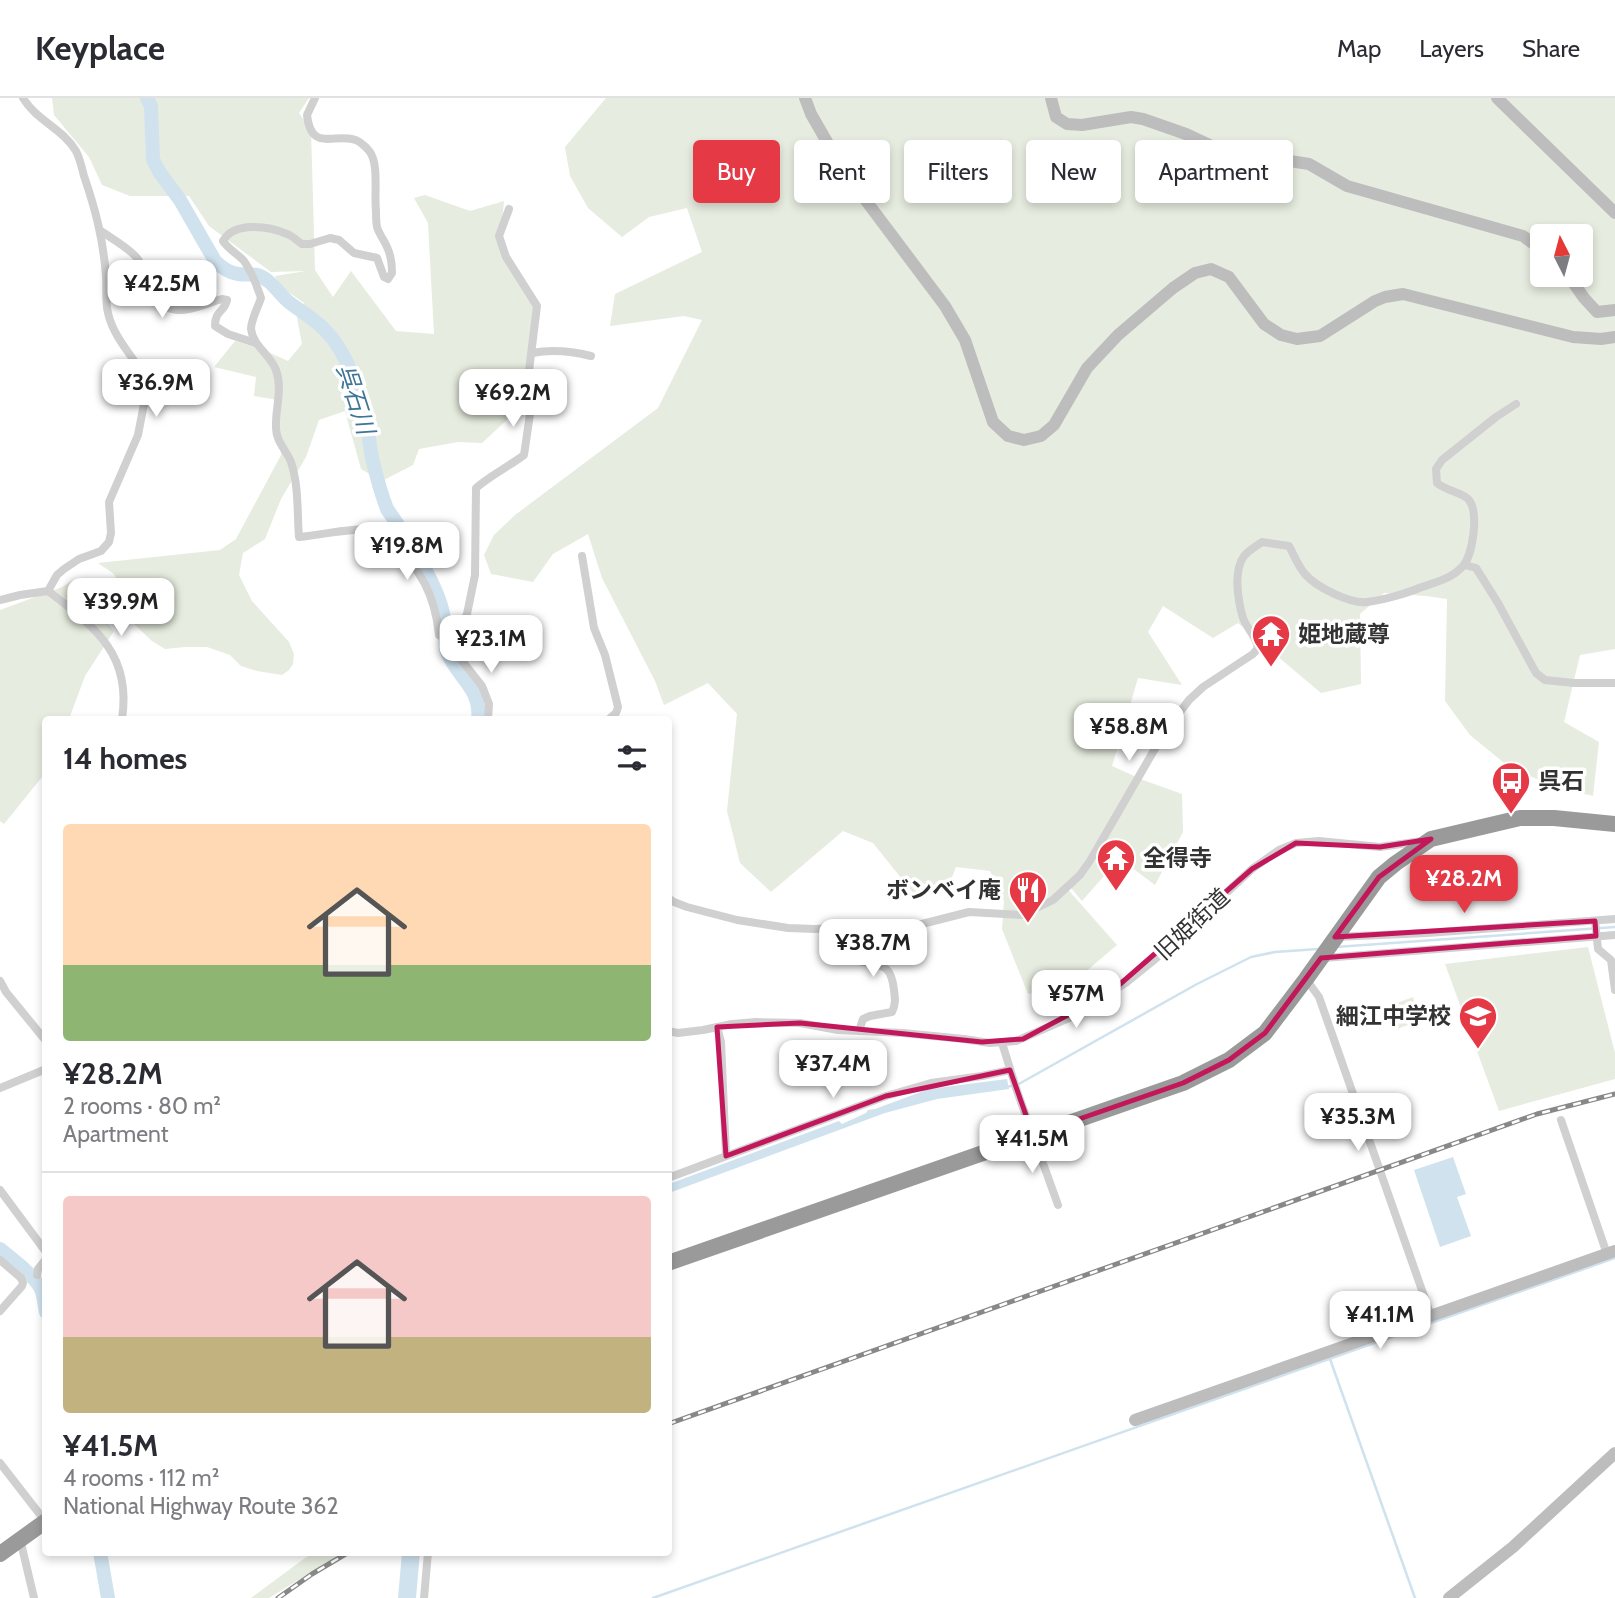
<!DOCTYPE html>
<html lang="en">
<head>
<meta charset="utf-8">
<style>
	body { margin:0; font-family:Cabin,"Noto Sans JP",sans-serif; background:#f7f7f7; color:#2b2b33; height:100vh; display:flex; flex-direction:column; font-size:26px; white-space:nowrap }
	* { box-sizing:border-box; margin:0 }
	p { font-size:23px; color:#7c7c81 }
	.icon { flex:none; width:38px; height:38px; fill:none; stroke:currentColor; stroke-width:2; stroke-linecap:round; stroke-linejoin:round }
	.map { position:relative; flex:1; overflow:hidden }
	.side { position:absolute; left:42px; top:618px; width:630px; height:840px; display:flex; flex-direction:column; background:#fff; border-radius:7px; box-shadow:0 4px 10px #0003 }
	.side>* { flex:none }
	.guide { position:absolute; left:693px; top:42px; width:665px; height:63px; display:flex; gap:14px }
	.needle { width:46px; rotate:354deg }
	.fabs { position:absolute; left:1530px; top:126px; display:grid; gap:14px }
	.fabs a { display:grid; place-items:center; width:63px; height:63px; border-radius:7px; background:#fff; box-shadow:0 4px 10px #0003; font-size:35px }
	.price { position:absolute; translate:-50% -60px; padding:0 16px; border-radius:14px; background:#fff; color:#222; font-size:23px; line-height:46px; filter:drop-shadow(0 2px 4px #0008) }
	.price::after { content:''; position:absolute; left:50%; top:42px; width:21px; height:16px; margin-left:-10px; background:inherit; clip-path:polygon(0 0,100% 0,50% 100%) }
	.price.selected { background:#e63946; color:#fff }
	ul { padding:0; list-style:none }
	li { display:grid; align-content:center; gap:14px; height:371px; padding:0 21px }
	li+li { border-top:2px solid #e1e1e2 }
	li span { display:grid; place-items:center; height:217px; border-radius:7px; color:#555 }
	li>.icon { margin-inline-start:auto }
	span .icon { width:126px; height:126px; fill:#fffc; stroke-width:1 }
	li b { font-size:30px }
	h2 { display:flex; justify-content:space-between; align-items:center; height:84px; padding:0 21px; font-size:30px }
	.tag { padding:0 24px; border-radius:7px; background:#fff; box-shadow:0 4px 10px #0003; font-size:24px; line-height:63px }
	.tag.selected { background:#e63946; color:#fff }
	header { display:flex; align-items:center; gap:42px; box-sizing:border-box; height:98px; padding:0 35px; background:#fff; border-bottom:2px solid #e1e1e2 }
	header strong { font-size:33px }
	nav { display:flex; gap:38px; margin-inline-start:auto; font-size:24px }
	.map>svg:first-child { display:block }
</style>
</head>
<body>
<header>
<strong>Keyplace</strong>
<nav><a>Map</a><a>Layers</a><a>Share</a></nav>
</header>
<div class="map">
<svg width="1615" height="1500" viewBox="0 0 1615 1500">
	<rect width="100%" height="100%" fill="#fff"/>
	<!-- green -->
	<g fill="#e6ecdf" fill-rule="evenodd">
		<path d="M52,0h257l-10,15 12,17 4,140 18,27 18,-26 45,60 38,3 -6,-111 -14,-25 11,-3 45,16 34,-10 -4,40 37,65 -7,65 3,41 -23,5 -28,26 -24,-1 -39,7 -6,16 -31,16 -21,-12 -16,-58 -26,9 -13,37 -25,42 -16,40 -22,14 -4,22 13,26 37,41 5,12 -1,10 -4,6 -7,5 -25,-4 -16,-5 -11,-11 -23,-8h-22l-20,2 -13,-8 -18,-17 -13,-26 -4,-18 -3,-6 -16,-11 122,-13 16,-11 45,-84 -3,-55 -24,-4 2,-19 -42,-10 21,-26 26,8 27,12 14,-17 -5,-26 7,-15 -24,-17 -5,-10 31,-5 -35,1 -62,-46 -20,-30h-59l-28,-11 -13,-28 -35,-42z"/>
		<path d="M606,0h1009v551l-35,6 -16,67 35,20 -6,54 -40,-10 -44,-19 -39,-32 -25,-34 2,-102 -21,-3 -42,-3 -24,21 1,70 -40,9 -83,-70 -25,15 -50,-32 -15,26 34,53 -44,-7 -26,88 31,14 39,14 1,38 -28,53 -51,-38 -40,38 53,60 -46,39 -43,10 -26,-65 2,-28 -14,-30 -34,-4 -8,20 -30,12 -45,-56 -30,-12 -72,61 -31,-29 -13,-52 10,-97 -29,-31 -44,22 -9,-24 -53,-103 -14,-44 -35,20 -20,28 -42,-8 -7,-19 10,-20 21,-20 143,-107 44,-88 -18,-4 -74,10 5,-32 87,-42 -15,-44 -38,9 -27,20 -34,-29 -18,-32 -5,-29zM1542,138h38v39h-38z"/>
		<path d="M73,482l41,51 -29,45 -16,43h-23v53l-42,52 -4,-3v-211l62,-23z"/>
		<path d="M1103,753l12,8 -12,18 -21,24 -11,-13 10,-8z"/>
		<path d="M1588,849l27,106v26l-116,32 -54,-147z"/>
		<path d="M1413,899l5,16 -7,3 2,7 -16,6 -8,-23z"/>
		<path d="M317,1454h27l-75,46h-18l54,-40z"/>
	</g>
	<!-- water -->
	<g fill="#cfe2ee">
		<path d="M1007,981l2,10 -72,10 -52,14 -216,80v-9l170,-63 3,3 24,-11 2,-3 7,-1 54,-20z"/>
		<path d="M1453,1059l13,37 -9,3 14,39 -31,11 -26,-77z"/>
		<path d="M402,1454h18l-4,46h-18z"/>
	</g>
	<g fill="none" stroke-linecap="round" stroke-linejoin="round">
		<!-- stream -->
		<g stroke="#cfe2ee" stroke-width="2.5">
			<path d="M1336,849l279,-20"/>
			<path d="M1005,989l12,-2 180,-101 54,-27 24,-5 43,-3"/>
			<path d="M1330,1261l85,239"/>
			<path d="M653,1500l962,-340"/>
		</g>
		<!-- river -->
		<g stroke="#cfe2ee" stroke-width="14">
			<path d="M147,0l4,8 2,54 7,13 20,27 35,61c6,6 14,12 23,13 12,2 18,-3 30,7 8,6 14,16 22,22 12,9 24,16 34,26 25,25 36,64 43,97 2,11 3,21 5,32 4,17 9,35 15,51 19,26 47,70 55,100 2,7 3,15 4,22 1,7 -2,14 1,21 10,25 35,37 31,67"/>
			<path d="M0,1151c12,10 34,26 41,40 3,7 3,15 5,23"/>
			<path d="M100,1454l8,46"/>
		</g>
		<!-- street -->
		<g stroke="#d0d0d0" stroke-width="8">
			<path d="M315,0l-8,17c4,35 24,20 45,24 7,1 14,8 18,13 9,13 4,43 6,59 0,5 0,11 1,16 2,7 7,13 10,20 4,8 5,17 5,26l-4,6 -4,-2 -7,-19 -23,-5 -15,-13 -9,-2 -20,6h-8c-5,-3 -9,-8 -15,-10 -18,-8 -53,-13 -64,7 6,9 15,13 21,20 8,11 13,25 17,37 -3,9 -10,22 -10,31 2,17 19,25 25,41 7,19 -1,39 0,58 0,14 11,23 15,34 8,24 6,51 8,75 15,-1 69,-12 80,-6 4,2 9,8 12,11 30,27 44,53 48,93l13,8 7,14 23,29 7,18 -1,15"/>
			<path d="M101,133c10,7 28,17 36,27 5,6 7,17 11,25 19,41 40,26 74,16l5,1c-3,13 -12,10 -12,26l13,8 27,9"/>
			<path d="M532,255c21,-4 39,-2 59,3"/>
			<path d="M582,458l12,72 11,27 13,52 -2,6 -7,6"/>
			<path d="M1465,467l11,3 22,35 38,70 9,7 29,3h41"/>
			<path d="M48,493c47,36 84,63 74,128"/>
			<path d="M0,502l20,-5 28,-4 9,-16 7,-6 15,-10 22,-8 8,-9 2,-9 -2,-31 29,-67 10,-52c-11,-23 -34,-43 -40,-70 -3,-12 -1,-24 -2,-37 -3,-37 -10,-65 -22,-100 -2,-8 -4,-17 -8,-25 -13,-22 -40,-31 -53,-53"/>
			<path d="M452,545l15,-29 8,-39 1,-87c15,-13 32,-21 48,-33l6,-41 -2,-35 9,-73 -31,-49 -7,-21 10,-27"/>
			<path d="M668,800l6,4 13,5 50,13 51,8 27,1 74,-4h29l51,-13 53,3 31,-15 27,-25 10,-14 74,-128 25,-33 14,-13 50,-33 5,-6c-2,-12 -11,-19 -15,-30 -5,-17 -10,-47 1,-62 4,-5 12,-10 18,-14l27,4c5,9 9,20 16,28 11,13 45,30 62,28 16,-2 38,-8 52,-14 15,-5 32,-9 43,-21 11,-11 17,-54 7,-67 -6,-8 -23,-9 -32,-17l-1,-14 6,-9 54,-43 20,-13"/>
			<path d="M1595,823l3,28 13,11 4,30"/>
			<path d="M1335,839l92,-4 188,-14"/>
			<path d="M1324,860l291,-23"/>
			<path d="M1306,881l13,18 112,319"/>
			<path d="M0,883l6,11 40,49"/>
			<path d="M717,929l4,15 5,114"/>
			<path d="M668,933l10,2 25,-3 29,-6 24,-2 44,1 38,7 65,3 61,6 26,4 26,-2 55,-24 56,-35 26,-21 99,-92 27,-19 17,-7 23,-2 61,6 42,-6"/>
			<path d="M859,933l4,-12 7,-3 22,-4c4,-8 3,-14 2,-22 -3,-27 -12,-24 -35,-29v-35"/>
			<path d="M1002,945l15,48 41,114"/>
			<path d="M0,990l46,-19"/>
			<path d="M1561,1022l46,134"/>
			<path d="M668,1080l218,-82 45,-13 51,-7 28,-6"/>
			<path d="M0,1092l46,62"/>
			<path d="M0,1162l21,18"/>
			<path d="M37,1177l1,-6 8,-10"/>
			<path d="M0,1213l22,-25 1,-3 -2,-5"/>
			<path d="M0,1365l45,58"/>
			<path d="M20,1441l14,59"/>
			<path d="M424,1500l4,-46"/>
		</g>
		<!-- secondary -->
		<g stroke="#bdbdbd" stroke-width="12">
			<path d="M805,0l6,16 23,40 30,44 81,108 20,34 28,82 15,14 16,4 17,-4 13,-11 33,-57 31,-33 55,-47 22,-15 16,-4 18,8 35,47 17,11 16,4 23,-3 55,-35 10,-4 18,-3 170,43 28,2 14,-2"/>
			<path d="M1051,0l5,19 11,7 15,1 49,-8 12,2 43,15 34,16 89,14 38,22 176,50 19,14"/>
			<path d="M1497,0l118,115"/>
			<path d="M1568,177l16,23 13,14 18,-2"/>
			<path d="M1135,1322l480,-169"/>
			<path d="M1449,1500l64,-51 102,-94"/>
		</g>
		<!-- highway -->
		<g stroke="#9a9a9a" stroke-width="16">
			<path d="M668,1165l515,-180 46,-23 36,-27 41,-54 73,-102 17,-14 35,-24 89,-21h34l61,6"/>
			<path d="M0,1456l46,-33"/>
		</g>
		<!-- rail casing -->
		<g stroke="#888" stroke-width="5">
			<g id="rail">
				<path d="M668,1326l869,-310 78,-20"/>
				<path d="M278,1500l34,-24 37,-22"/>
			</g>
		</g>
		<!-- rail -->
		<use href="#rail" stroke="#fff" stroke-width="2.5" stroke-dasharray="8" stroke-linecap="butt"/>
	</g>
	<!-- marked area -->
	<path fill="none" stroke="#c2185b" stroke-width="5" stroke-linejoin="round" d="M1431,741l-52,38 -44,60 260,-16 1,15 -275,22 -56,75 -36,27 -46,23 -150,52 -23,-65 -124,26 -160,60 -9,-129 83,-4 182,19 41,-3 88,-47 141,-123 44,-26 84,4z"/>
	<!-- icons -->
	<defs>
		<g id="temple-pin" transform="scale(2.0125)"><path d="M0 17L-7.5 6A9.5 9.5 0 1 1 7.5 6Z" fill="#e63946" stroke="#fff"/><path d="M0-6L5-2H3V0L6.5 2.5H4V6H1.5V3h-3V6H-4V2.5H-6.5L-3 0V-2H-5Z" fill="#fff"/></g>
		<g id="bus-pin" transform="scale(2.0125)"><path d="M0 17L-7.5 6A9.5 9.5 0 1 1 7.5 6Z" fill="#e63946" stroke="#fff"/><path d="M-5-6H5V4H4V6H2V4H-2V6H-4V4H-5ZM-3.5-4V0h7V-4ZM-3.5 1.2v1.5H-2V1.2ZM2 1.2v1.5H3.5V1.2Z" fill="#fff"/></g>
		<g id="restaurant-pin" transform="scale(2.0125)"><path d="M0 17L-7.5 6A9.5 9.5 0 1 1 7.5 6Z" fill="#e63946" stroke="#fff"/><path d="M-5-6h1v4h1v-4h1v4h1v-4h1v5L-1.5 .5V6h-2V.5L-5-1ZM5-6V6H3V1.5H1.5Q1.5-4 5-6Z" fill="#fff"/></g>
		<g id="school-pin" transform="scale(2.0125)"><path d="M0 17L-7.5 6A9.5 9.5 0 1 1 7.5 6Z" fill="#e63946" stroke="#fff"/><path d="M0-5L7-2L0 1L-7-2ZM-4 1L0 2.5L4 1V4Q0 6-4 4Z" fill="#fff"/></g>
	</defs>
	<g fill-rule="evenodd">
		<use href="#temple-pin" x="1271" y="536"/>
		<use href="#bus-pin" x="1511" y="683"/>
		<use href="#temple-pin" x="1116" y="760"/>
		<use href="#restaurant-pin" x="1028" y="792"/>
		<use href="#school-pin" x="1478" y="918"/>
	</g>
	<g text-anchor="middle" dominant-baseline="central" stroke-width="7" stroke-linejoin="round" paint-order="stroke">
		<!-- poi labels -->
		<g font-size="23" font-weight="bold" fill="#333" stroke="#fff" text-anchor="start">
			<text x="1298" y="536">姫地蔵尊</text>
			<text x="1538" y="683">呉石</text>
			<text x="1143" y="760">全得寺</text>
			<text x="1001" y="792" text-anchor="end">ボンベイ庵</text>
			<text x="1451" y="918" text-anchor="end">細江中学校</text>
		</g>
		<!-- street labels -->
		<g font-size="23" fill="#333" stroke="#fff">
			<text transform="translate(1192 826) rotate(-43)">旧姫街道</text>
		</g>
		<!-- water labels -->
		<g font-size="24" font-style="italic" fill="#3f7597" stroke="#fff">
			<text transform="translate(356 301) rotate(72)">呉石川</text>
		</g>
	</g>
</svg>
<div class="fabs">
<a><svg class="needle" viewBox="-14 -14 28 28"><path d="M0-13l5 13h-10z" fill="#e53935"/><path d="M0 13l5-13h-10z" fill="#7c7c81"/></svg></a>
</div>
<b class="price" style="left:162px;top:222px">¥42.5M</b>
<b class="price" style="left:156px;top:321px">¥36.9M</b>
<b class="price" style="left:513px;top:331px">¥69.2M</b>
<b class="price" style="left:407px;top:484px">¥19.8M</b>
<b class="price" style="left:121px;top:540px">¥39.9M</b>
<b class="price" style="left:491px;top:577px">¥23.1M</b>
<b class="price" style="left:1129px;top:665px">¥58.8M</b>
<b class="price selected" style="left:1464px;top:817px">¥28.2M</b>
<b class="price" style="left:873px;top:881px">¥38.7M</b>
<b class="price" style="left:1076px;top:932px">¥57M</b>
<b class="price" style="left:833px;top:1002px">¥37.4M</b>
<b class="price" style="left:1358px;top:1055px">¥35.3M</b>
<b class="price" style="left:1032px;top:1077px">¥41.5M</b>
<b class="price" style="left:1380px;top:1253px">¥41.1M</b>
<div class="guide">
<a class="tag selected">Buy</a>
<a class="tag">Rent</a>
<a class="tag">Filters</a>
<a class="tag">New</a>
<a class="tag">Apartment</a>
</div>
<section class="side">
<h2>14 homes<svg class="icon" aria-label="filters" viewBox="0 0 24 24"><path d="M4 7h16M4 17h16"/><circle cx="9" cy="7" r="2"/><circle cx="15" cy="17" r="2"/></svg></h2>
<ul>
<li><span style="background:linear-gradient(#ffd9b3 65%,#8fb573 0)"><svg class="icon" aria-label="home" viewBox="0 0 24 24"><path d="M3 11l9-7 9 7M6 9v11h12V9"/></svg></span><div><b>¥28.2M</b><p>2 rooms · 80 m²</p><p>Apartment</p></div></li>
<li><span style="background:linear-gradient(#f6c9c9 65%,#c2b280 0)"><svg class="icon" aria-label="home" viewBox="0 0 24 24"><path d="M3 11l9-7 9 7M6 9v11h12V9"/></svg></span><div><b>¥41.5M</b><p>4 rooms · 112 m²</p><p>National Highway Route 362</p></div></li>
</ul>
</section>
</div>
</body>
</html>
